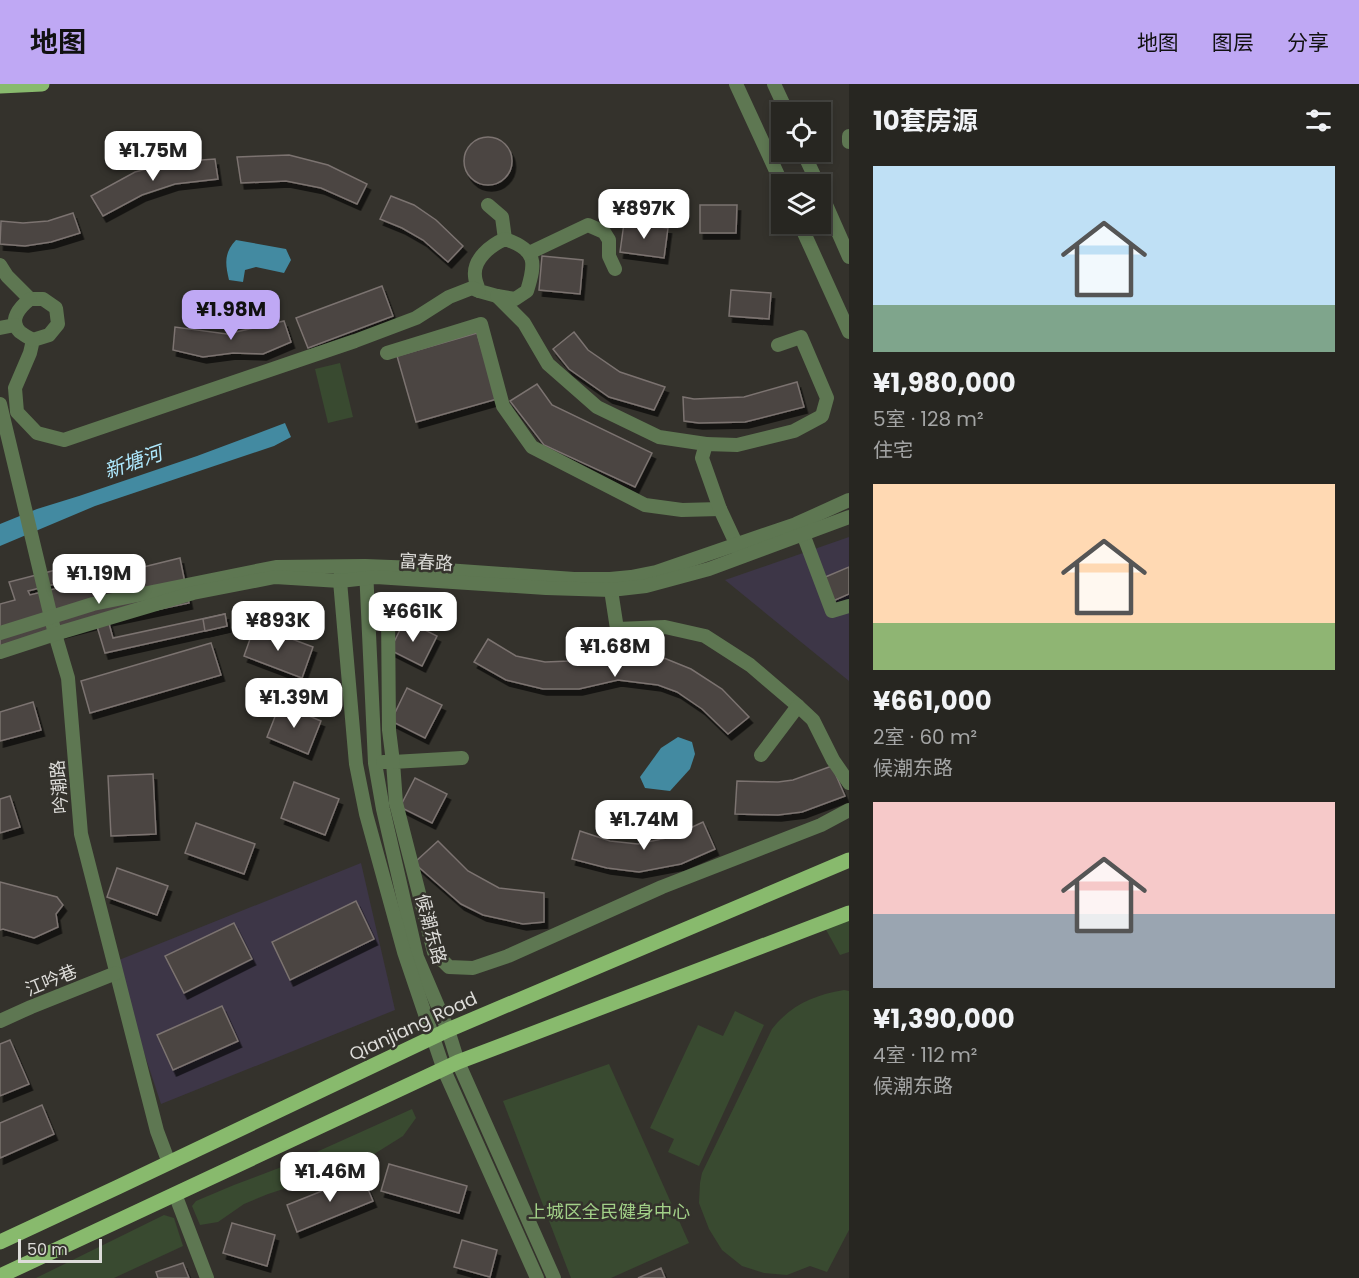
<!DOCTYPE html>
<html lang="zh">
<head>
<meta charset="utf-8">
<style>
	body { margin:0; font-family:Poppins,"Noto Sans SC",sans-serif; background:#2f2e2a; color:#f1f3f6; height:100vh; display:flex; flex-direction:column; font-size:22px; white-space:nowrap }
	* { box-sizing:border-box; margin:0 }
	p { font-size:20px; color:#a4a5a5 }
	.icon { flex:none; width:33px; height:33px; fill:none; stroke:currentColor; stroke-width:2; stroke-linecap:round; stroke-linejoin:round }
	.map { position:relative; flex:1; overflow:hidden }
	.side { display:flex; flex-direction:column; background:#272621; width:510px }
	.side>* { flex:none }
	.buttons { position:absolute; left:771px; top:18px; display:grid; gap:12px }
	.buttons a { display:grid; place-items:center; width:60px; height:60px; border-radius:0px; background:#272621; box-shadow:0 3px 9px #0003,0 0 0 2px #43433f; font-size:30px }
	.scale { position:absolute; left:18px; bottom:15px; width:84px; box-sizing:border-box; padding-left:6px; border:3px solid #dddcd9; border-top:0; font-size:16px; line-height:21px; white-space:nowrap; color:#dddcd9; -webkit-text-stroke:4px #34322c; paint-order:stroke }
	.price { position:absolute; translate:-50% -51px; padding:0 14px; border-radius:12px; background:#fff; color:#222; font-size:20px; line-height:39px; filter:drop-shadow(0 2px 3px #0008) }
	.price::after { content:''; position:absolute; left:50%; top:36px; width:18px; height:14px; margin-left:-9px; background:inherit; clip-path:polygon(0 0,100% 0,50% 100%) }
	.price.selected { background:#bfa8f4; color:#111 }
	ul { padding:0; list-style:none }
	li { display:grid; align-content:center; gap:12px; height:318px; padding:0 24px }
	li span { display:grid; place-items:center; height:186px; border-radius:0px; color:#555 }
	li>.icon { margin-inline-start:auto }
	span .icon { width:108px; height:108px; fill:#fffc; stroke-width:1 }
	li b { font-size:26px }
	h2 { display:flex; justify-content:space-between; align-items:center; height:72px; padding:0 24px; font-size:26px }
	header { display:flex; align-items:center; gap:36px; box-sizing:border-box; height:84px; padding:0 30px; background:#bfa8f4; color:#111 }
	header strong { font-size:28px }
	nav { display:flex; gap:33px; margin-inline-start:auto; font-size:21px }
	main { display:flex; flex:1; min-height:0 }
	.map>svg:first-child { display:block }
</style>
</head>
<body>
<header>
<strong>地图</strong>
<nav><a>地图</a><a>图层</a><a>分享</a></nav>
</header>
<main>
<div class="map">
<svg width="849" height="1194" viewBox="0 0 849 1194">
	<defs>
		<filter id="shadow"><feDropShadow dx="3.5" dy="6" stdDeviation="0" flood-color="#0009"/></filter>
	</defs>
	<rect width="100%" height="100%" fill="#34322c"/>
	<!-- commercial -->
	<g fill="#3d3647">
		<path d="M849,453v144l-124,-101z"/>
		<path d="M361,779l34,147 -234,94 -47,-142z"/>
	</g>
	<!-- green -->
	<g fill="#394a30">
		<path d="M340,279l13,54 -25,6 -13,-54z"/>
		<path d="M849,832v36l-9,3 -16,-29z"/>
		<path d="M844,906l5,1v239l-22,42 -17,-6 -23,9 -23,-2 -22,-7 -20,-16 -13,-21 -10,-26 1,-20 2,-10 70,-144c19,-24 42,-34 72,-39z"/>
		<path d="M735,927l29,14 -65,141 -31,-14 6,-13 -24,-11 48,-103 25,11z"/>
		<path d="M609,980l80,179 -78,35h-40l-68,-177z"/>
		<path d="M412,1025l4,9 -13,18 -40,25 -17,2 -41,19 -37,12 -24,10 -26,18 -18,3 -8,-19 4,-5 38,-16 58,-22z"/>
		<path d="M164,1131l10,3 9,28 -69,32h-78z"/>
	</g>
	<!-- water -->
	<g fill="#438aa1">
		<path d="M236,156l50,9 5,11 -7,13 -28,-6 -11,3 -2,12 -14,-2c-4,-17 -5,-27 7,-40z"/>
		<path d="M285,339l6,14 -17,9 -179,60 -95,40v-22l37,-15 42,-13 118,-40z"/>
		<path d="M678,653l14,5 3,12 -5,15 -20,22 -25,-3 -5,-11 21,-29z"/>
	</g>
	<!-- building -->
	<g fill="#4b4442" stroke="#7b7370" stroke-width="1.5" filter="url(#shadow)">
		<circle cx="488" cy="77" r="24"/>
		<path d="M289,71l39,10 39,19 -10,20 -36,-16 -35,-7 -45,2 -4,-26z"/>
		<path d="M215,75l3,20 -43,5 -33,11 -39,21 -12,-20 44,-24 38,-10z"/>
		<path d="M391,112l23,9 22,15 27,26 -15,16 -25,-22 -21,-12 -22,-9z"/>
		<path d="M700,121h37l-1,28h-36z"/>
		<path d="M73,129l7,20 -29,9 -26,4 -25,-2 1,-23 22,2 25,-2z"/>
		<path d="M624,139l44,5 -4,30 -44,-6z"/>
		<path d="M542,172l41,4 -3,34 -41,-4z"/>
		<path d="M382,202l11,30 -85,32 -12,-30z"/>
		<path d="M731,206l40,3 -2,26 -40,-3z"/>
		<path d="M284,237l7,21 -28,12 -30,-1 -30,4 -30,-7 2,-23 52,7z"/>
		<path d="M574,248l14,18 32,22 45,15 -11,23 -45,-13 -40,-28 -16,-20z"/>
		<path d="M477,249l20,66 -81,23 -19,-66z"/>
		<path d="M797,298l7,25 -59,15 -46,1 -15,-2 -1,-24 11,2 50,-2z"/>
		<path d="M537,300l15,21 100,48 -17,34 -91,-42 -34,-44z"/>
		<path d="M180,474l9,45 -81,17 5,18 112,-24 2,12 -122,27 -9,-30 -96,25v-44l15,-4 -6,-18 78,-20 3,13 -62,16 2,4z"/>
		<path d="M87,478l3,13 -22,6 -4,-13z"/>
		<path d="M849,483v27l-16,7 -10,-23z"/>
		<path d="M225,530l2,12 -22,5 -2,-12z"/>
		<path d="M405,536l32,16 -15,30 -32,-16z"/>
		<path d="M255,541l58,22 -11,31 -58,-22z"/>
		<path d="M488,555l28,17 29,6 25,-1 46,-9 43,4 32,13 31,20 27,28 -21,17 -26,-25 -25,-17 -19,-7 -40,-5 -39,9h-36l-37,-9 -32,-18z"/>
		<path d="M211,559l10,32 -131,38 -9,-32z"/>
		<path d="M407,604l35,17 -17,33 -34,-17z"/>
		<path d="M33,618l8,28 -41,11v-29z"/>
		<path d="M280,620l41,17 -13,33 -41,-17z"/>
		<path d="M832,682l13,30 -43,16 -24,3 -43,-1 2,-33 41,1 15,-2z"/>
		<path d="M153,690l3,60 -45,2 -3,-60z"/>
		<path d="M415,694l32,16 -15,29 -32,-16z"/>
		<path d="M294,698l45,17 -14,36 -44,-17z"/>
		<path d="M10,712l10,31 -20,6v-34z"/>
		<path d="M703,738l12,27 -34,15 -42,8 -32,-4 -35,-9 8,-28 30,10 28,3 33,-7z"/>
		<path d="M196,739l59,21 -11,30 -59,-21z"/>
		<path d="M438,757l30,30 31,17 45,5v29l-21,2 -40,-9 -22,-11 -47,-41z"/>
		<path d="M117,784l51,18 -11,29 -50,-18z"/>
		<path d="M0,798l57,15 6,8 -7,9 2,13 -24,11 -31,-9 -3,1z"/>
		<path d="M356,817l18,38 -84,41 -18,-38z"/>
		<path d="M234,839l18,36 -68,34 -19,-37z"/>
		<path d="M222,922l16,35 -65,29 -16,-35z"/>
		<path d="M10,956l19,44 -29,12v-52z"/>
		<path d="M42,1021l12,29 -54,24v-35z"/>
		<path d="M389,1080l78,22 -8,27 -78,-22z"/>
		<path d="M362,1091l11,26 -76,31 -10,-27z"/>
		<path d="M232,1139l43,12 -8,31 -44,-13z"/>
		<path d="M462,1156l35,10 -7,27 -36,-10z"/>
		<path d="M183,1179l6,15h-31l-2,-6z"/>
		<path d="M661,1184l4,10h-27z"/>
	</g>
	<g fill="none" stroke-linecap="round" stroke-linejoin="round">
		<!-- minor -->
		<g stroke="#5e7752" stroke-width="14">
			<path d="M736,0l46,100"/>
			<path d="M774,0l13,28"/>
			<path d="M849,52v6"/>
			<path d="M803,68l15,32"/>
			<path d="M820,107l29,66"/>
			<path d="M488,121l14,12 3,22"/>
			<path d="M800,140l49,108"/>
			<path d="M505,155c32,11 31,23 22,52l-12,8 -18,-3 -18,-5c-1,-5 -4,-10 -4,-15 -2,-17 16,-31 30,-37z"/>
			<path d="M529,169l59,-28 16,7 5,8v16l6,13"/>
			<path d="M0,181l7,11 23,23h13l13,9 2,16 -9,11 -16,5 -3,13 -15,35 2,24 20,21 27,7 291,-99 61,-23 33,-21 23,-9 7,3"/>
			<path d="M497,212l27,27 24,41 49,43 62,30 47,7"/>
			<path d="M30,215c-10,8 -22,21 -10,33 4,3 9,6 13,8"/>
			<path d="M0,244l15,-3"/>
			<path d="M387,269l94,-29 22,82 29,41 113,58 37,5 38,-1"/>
			<path d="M0,320l55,230 13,44 13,156 76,297 12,32"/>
			<path d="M803,450l29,77 17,-5"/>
			<path d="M740,468l-20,-43 -18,-51 4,-14 31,1 57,-14 28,-15 5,-18 -26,-61 -23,8"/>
			<path d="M366,485l9,194 8,46 34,148 31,73 10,32 96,216"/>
			<path d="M341,488l-1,9 16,183 10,50 38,138 40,118 93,208"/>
			<path d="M611,506l6,39 48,-2 40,9 45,29 48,41"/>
			<path d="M0,549l93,-29 183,-37 89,-1 52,2 157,11h36l21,-2 25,-5 140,-48 53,-24"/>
			<path d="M0,568l55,-18 138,-41 82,-16 65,4 36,-4 170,11 65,2 35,-4 63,-17 140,-52"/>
			<path d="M761,671l37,-49 15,14 20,40 16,23"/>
			<path d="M462,674l-69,4 3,41 38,149 15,15 24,1 35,-12 154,-69 159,-62 28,-15"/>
			<path d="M383,678h10l-4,-32 -1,-119"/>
			<path d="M0,937l31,-14 85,-34"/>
			<path d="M175,1110l32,84"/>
		</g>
		<!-- major -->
		<g stroke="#88ba6d" stroke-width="15">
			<path d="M0,2l42,-2"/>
			<path d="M0,1158l118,-55 330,-157 401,-170"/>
			<path d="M0,1192l458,-214 391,-149"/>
		</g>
	</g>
	<g text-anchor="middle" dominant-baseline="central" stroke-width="5" stroke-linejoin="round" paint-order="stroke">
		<!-- street labels -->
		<g font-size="18" fill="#dddcd9" stroke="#34322c">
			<text transform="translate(426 478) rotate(3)">富春路</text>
			<text transform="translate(59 703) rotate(-95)">吟潮路</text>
			<text transform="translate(431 845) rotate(75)">候潮东路</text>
			<text transform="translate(51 896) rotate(-22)">江吟巷</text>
			<text transform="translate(413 942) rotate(-25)">Qianjiang Road</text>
		</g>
		<!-- park labels -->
		<g font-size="18" fill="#a2d088" stroke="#34322c">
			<text x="609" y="1127">上城区全民健身中心</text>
		</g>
		<!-- water labels -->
		<g font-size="20" font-style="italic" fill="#afe9fe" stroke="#34322c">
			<text transform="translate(133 378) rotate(-19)">新塘河</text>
		</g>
	</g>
</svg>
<div class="buttons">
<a><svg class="icon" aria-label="locate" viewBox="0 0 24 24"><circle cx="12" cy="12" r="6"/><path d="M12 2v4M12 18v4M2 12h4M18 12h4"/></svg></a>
<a><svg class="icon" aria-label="layers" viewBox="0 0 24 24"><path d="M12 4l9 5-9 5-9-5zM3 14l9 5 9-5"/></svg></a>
</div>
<div class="scale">50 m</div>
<b class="price" style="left:153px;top:98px">¥1.75M</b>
<b class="price" style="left:644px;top:156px">¥897K</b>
<b class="price selected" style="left:231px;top:257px">¥1.98M</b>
<b class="price" style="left:99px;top:521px">¥1.19M</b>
<b class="price" style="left:413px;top:559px">¥661K</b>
<b class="price" style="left:278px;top:568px">¥893K</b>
<b class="price" style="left:615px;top:594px">¥1.68M</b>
<b class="price" style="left:294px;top:645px">¥1.39M</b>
<b class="price" style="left:644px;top:767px">¥1.74M</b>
<b class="price" style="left:330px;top:1119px">¥1.46M</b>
</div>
<section class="side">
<h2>10套房源<svg class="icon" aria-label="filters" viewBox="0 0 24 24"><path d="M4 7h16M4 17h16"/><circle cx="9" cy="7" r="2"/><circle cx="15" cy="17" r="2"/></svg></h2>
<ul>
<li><span style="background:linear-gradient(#bfe0f5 75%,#7fa58c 0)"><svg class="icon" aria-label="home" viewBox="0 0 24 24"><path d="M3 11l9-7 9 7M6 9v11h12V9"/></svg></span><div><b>¥1,980,000</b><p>5室 · 128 m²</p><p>住宅</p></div></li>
<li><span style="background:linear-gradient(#ffd9b3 75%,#8fb573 0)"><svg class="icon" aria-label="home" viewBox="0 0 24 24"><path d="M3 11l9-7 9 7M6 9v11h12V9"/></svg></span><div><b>¥661,000</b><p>2室 · 60 m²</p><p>候潮东路</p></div></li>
<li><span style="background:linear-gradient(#f6c9c9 60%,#9aa5b1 0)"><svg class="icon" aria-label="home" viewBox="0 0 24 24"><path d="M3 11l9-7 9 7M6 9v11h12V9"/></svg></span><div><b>¥1,390,000</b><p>4室 · 112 m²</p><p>候潮东路</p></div></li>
</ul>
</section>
</main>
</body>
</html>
